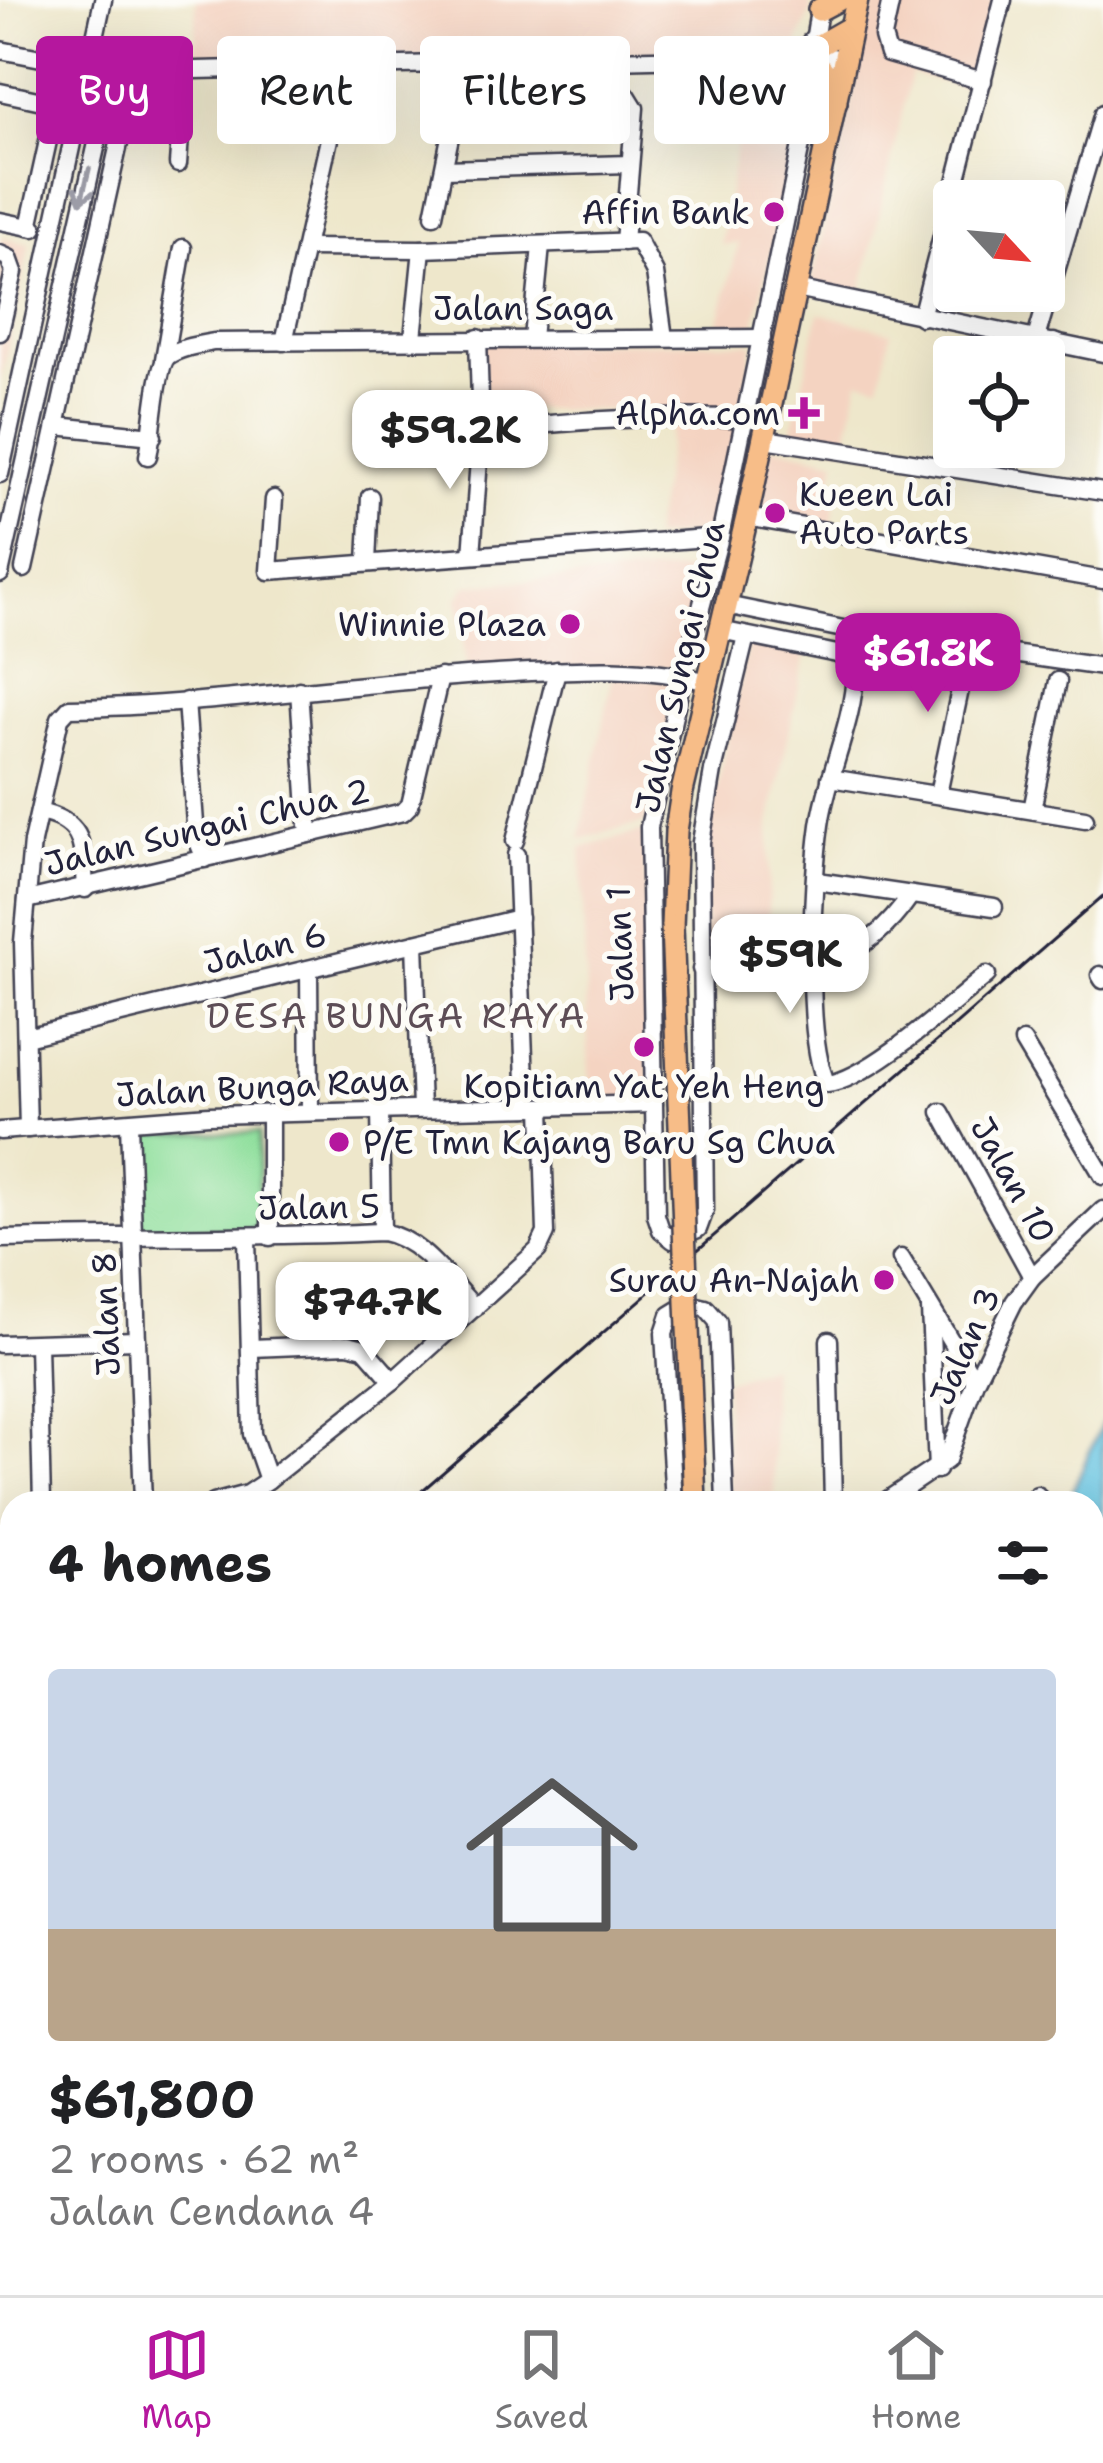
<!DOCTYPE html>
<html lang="en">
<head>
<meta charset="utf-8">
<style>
	body { margin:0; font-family:"Shantell Sans",sans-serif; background:#f2f2f2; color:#202124; height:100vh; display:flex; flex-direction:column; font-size:45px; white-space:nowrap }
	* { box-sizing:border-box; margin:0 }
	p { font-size:39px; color:#757577 }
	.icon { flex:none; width:66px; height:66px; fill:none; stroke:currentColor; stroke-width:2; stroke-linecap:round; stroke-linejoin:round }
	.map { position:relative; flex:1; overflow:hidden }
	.drawer { position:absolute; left:0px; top:1491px; width:1104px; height:804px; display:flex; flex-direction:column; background:#fff; border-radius:36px 36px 0 0; box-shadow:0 12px 48px #0002 }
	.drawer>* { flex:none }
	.hud { position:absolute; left:36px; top:36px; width:1032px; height:108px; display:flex; gap:24px }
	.needle { width:78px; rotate:116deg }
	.tools { position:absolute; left:933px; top:180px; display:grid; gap:24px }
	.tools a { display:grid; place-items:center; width:132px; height:132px; border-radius:12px; background:#fff; box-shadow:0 12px 48px #0002; font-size:60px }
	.price { position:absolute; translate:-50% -102px; padding:0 27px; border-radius:24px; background:#fff; color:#222; font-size:39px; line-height:78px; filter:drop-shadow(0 3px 6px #0008) }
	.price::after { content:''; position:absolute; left:50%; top:72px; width:36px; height:27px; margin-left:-18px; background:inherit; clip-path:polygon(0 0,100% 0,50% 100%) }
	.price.active { background:#b5179e; color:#fff }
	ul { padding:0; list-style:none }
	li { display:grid; align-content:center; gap:24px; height:636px; padding:0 48px }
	li span { display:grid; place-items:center; height:372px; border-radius:12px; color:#555 }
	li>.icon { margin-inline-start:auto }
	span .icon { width:216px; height:216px; fill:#fffc; stroke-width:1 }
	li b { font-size:51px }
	h2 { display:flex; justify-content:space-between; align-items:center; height:144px; padding:0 48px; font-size:51px }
	.chip { padding:0 42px; border-radius:12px; background:#fff; box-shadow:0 12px 48px #0002; font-size:42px; line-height:108px }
	.chip.active { background:#b5179e; color:#fff }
	.menu { display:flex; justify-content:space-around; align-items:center; height:168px; border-top:3px solid #e0e0e0; background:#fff; font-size:33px; color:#757577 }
	.menu a { display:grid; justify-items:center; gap:6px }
	.menu .active { color:#b5179e }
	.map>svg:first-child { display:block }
</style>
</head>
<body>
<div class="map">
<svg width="1103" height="2295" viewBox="0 0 1103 2295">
	<rect width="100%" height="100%" fill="#fdfcf7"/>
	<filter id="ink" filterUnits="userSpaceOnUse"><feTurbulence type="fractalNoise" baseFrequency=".00833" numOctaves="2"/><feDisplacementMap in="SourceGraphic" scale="24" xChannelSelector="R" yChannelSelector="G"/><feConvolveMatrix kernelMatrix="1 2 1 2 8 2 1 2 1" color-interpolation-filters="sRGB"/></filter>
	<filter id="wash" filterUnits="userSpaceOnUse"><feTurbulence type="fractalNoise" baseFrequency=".004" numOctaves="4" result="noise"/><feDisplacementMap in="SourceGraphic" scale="48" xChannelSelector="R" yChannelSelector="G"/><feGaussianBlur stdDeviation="2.7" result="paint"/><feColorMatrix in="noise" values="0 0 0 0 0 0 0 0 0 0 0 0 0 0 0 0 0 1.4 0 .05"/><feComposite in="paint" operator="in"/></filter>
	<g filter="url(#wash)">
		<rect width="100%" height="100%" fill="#eee7cb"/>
		<!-- built -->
		<g fill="#f4d3c1">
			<path d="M196,0h612l3,11 -17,40 -598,12z"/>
			<path d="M874,0h124l-23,90 -64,-16 -51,224 -49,-12z"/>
			<path d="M809,73l-56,261 -37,-2 23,-89 -18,2 26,-170z"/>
			<path d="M0,238l30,6 -30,140z"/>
			<path d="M819,313l72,19 -11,52 -21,-4 -14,67 -55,-8z"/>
			<path d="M482,342l271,1 -13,69 -255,-4z"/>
			<path d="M673,420l67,4 -24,108 -64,6z"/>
			<path d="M772,446l64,14 -7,37 7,2 -6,32 -73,-14z"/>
			<path d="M706,569l-28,99 -211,3 -9,-73 9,-13z"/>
			<path d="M749,641l57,11 -36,171 -3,139 -43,2 -20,-16 2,-106z"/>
			<path d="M613,675l64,7 -32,141 -65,16z"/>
			<path d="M644,831l6,269 -60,2 -9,-254z"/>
			<path d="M770,1365l5,138h-45l-6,-121z"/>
			<path d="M12,1893v239l-12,-5v-226z"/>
			<path d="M12,2201v82h395l-8,12h-399v-71z"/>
		</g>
		<!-- green -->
		<path fill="#90df9d" stroke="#59806c" stroke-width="3" d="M259,1133l-1,97 -118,-1v-95z"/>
		<!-- water -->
		<path fill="#63c3e1" stroke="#42728e" stroke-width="3" d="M1103,1422v99l-11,24v-42h-25z"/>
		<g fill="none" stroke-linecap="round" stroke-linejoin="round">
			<!-- stream -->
			<g stroke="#63c3e1" stroke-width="3">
				<path d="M1092,1973l11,3"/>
				<path d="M0,2136c17,17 9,36 0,55"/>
			</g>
			<!-- river -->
			<path stroke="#63c3e1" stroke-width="21" d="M1092,1595l11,2"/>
		</g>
	</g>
	<g filter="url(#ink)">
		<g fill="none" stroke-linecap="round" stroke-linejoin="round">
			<!-- minor casing -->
			<g stroke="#414051" stroke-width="21">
				<g id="minor">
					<path d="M891,0l-8,37 5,17 95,27"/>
					<path d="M0,50l113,22 704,-17 28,4"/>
					<path d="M803,52l12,-17 4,-25"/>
					<path d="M0,92l56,12"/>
					<path d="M458,96l169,-1 8,13 -11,134"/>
					<path d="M178,164l7,-94"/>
					<path d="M444,169l186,-5"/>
					<path d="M434,215l31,-151"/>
					<path d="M0,221l34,7"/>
					<path d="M29,227l36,-163"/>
					<path d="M306,248l116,1 216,-8 17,32 9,65"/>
					<path d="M0,254l9,4 5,14 -14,60"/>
					<path d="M796,289l307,64"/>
					<path d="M921,317l82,-317"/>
					<path d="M413,338l9,-89"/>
					<path d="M532,338l9,-92"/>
					<path d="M1036,338l67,-225"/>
					<path d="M284,342l61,-275"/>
					<path d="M164,359l19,-111"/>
					<path d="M1044,389l10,-47"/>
					<path d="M57,426l96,10"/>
					<path d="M481,432c92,-13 181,-17 274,-13"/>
					<path d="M765,439l338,53"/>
					<path d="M148,456c5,-21 8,-90 20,-100 13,-9 31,-11 46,-14l548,-4"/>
					<path d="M0,474l103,-474"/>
					<path d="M274,499l-5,72 451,-34"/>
					<path d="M747,517l356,63"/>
					<path d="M472,555l9,-123 -3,-94"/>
					<path d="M367,563l3,-66"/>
					<path d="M24,569l111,-497"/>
					<path d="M0,574l113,-502"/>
					<path d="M726,605l127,26 250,36"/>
					<path d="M720,630l117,24 12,6 6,11c-1,51 -28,103 -35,154 -8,56 -16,213 7,259 41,-4 125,-81 160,-109"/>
					<path d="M746,636l-33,135 -12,71 4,368 -7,19 -25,11 -12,-10 -5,-15 -7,-388 34,-152 37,-138 94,-455 -3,-25"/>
					<path d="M299,690l9,135 7,8"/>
					<path d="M186,701l10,136 9,22"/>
					<path d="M830,778l255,41"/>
					<path d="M938,794l31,-147"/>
					<path d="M1032,810l26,-129"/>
					<path d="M39,812c48,10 43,35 46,77"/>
					<path d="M515,841l42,-171"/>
					<path d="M516,855l10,252"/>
					<path d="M817,881l177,26"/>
					<path d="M27,900l376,-88 7,-7 30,-128"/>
					<path d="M415,943l6,166"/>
					<path d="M309,969l1,143"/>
					<path d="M701,969c93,-4 151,12 210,-74"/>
					<path d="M1100,975l3,5"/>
					<path d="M26,1037l493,-119"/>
					<path d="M1023,1042l80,134"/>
					<path d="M380,1110l2,122"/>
					<path d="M941,1112l91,165"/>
					<path d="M270,1113v124"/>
					<path d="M129,1124l14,379"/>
					<path d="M28,1129l-5,-187 9,-100 28,-124 9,-10c143,-2 285,-26 428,-34 69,-4 143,-11 210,8"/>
					<path d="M0,1131l209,-16 445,-11"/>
					<path d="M247,1238l5,196 16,46"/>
					<path d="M0,1239c127,-4 254,-1 382,-7 39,7 67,49 93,76"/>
					<path d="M901,1258l74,123"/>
					<path d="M930,1309l7,161"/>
					<path d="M829,1340l4,163"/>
					<path d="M0,1344l137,-4"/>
					<path d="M38,1344l4,159"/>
					<path d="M252,1348l96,-4 16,4 29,33"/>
					<path d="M213,1503l34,-9 21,-14 125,-99 145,-131 8,-17 -4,-126"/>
					<path d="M674,1503l-10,-170 6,-18 18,-11 18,4 12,14 7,181"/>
					<path d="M883,1503l64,-43 28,-79 39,-79 18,-25 71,-67"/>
					<path d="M1035,1503l2,-8"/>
					<path d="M497,2283l17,12"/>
					<path d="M1045,2283l25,12"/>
					<path d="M33,2295l7,-12"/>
					<path d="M85,2295l7,-12"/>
					<path d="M229,2295l7,-12"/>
					<path d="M745,2295l6,-12"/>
				</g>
			</g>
			<!-- major casing -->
			<g stroke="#414051" stroke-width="26">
				<g id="major">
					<path d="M819,10l19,-10"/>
					<path d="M800,56l51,-29"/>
					<path d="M811,56l14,17 11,29"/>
					<path d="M672,926l4,-95 6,-39 65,-275 110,-517"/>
					<path d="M0,2009l12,-2"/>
					<path d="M924,2283l26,12"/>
					<path d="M971,2283l26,12"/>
					<path d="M415,2295l8,-12"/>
				</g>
			</g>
			<!-- minor -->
			<use href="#minor" stroke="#fff" stroke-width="16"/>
			<!-- major -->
			<use href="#major" stroke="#f7bd88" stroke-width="21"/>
			<!-- rail -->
			<g stroke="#22223b" stroke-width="3">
				<path d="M408,1503l695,-607"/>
				<path d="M0,1823l12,-11"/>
				<path d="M0,1855l12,-11"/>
				<path d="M1092,2178l11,8"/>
			</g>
			<!-- major-bridge casing -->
			<g stroke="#414051" stroke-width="26" stroke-linecap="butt">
				<path id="major-bridge" d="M672,926l23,577"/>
			</g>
			<!-- major-bridge -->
			<use href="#major-bridge" stroke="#f7bd88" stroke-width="21"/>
		</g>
		<!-- one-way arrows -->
		<defs><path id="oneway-shaft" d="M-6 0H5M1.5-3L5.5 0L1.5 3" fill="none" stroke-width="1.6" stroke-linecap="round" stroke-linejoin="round" transform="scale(3)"/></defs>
		<use stroke="#9c9ca7" href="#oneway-shaft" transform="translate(85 186) rotate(104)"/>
	</g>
	<!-- markers -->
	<g fill="#b5179e" stroke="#fdfcf7" stroke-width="4.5">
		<circle cx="774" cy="212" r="12"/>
		<path d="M798 395h12v12h12v12h-12v12h-12v-12h-12v-12h12z"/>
		<circle cx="775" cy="513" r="12"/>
		<circle cx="570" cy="624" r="12"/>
		<circle cx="644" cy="1047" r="12"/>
		<circle cx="339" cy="1142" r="12"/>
		<circle cx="884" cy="1280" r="12"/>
	</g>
	<g text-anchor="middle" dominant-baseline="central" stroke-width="10" stroke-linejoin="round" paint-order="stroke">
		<!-- poi labels -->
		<g font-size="33" fill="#22223b" stroke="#fdfcf7" text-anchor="end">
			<text x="750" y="212">Affin Bank</text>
			<text x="780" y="413">Alpha.com</text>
			<text x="799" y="494" text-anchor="start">Kueen Lai<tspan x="799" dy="38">Auto Parts</tspan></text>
			<text x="546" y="624">Winnie Plaza</text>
			<text x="644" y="1086" text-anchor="middle">Kopitiam Yat Yeh Heng</text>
			<text x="363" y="1142" text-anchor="start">P/E Tmn Kajang Baru Sg Chua</text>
			<text x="860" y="1280">Surau An-Najah</text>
		</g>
		<!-- street labels -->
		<g font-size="33" fill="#22223b" stroke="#fdfcf7">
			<text x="523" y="308">Jalan Saga</text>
			<text transform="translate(680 667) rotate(-77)">Jalan Sungai Chua</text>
			<text transform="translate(207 827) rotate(-13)">Jalan Sungai Chua 2</text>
			<text transform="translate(620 944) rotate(-92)">Jalan 1</text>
			<text transform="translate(265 948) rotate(-14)">Jalan 6</text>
			<text transform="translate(262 1087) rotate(-3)">Jalan Bunga Raya</text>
			<text transform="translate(1013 1180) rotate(61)">Jalan 10</text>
			<text transform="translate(319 1207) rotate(-1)">Jalan 5</text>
			<text transform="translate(106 1314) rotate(-92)">Jalan 8</text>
			<text transform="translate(965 1346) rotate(-66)">Jalan 3</text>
		</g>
		<!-- neighbourhood labels -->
		<g font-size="36" letter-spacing="3" fill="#5d4d56" stroke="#fdfcf7">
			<text x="397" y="1015">DESA BUNGA RAYA</text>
		</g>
	</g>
</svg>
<div class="tools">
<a><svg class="needle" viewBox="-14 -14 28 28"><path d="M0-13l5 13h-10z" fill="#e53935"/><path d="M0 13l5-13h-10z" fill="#757577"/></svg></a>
<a><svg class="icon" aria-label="locate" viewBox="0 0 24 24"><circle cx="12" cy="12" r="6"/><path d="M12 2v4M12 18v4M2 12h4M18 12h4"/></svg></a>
</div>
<b class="price" style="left:450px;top:492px">$59.2K</b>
<b class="price active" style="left:928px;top:715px">$61.8K</b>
<b class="price" style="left:790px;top:1016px">$59K</b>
<b class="price" style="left:372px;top:1364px">$74.7K</b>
<div class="hud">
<a class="chip active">Buy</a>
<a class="chip">Rent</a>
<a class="chip">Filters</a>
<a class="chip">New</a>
</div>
<section class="drawer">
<h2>4 homes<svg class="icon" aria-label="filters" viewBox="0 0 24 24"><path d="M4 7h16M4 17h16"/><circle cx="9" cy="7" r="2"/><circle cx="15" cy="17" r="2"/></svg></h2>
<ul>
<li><span style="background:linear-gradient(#c9d6e8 70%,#b9a48a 0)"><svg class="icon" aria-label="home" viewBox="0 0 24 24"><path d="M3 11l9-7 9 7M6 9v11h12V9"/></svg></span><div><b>$61,800</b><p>2 rooms · 62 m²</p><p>Jalan Cendana 4</p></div></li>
</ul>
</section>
</div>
<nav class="menu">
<a class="active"><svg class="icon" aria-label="map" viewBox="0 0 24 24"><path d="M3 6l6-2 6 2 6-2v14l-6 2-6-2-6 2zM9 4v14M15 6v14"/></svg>Map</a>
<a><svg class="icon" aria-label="saved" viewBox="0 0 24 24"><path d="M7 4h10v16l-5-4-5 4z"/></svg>Saved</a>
<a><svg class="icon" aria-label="home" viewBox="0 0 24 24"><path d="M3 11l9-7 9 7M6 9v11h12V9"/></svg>Home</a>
</nav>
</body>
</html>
